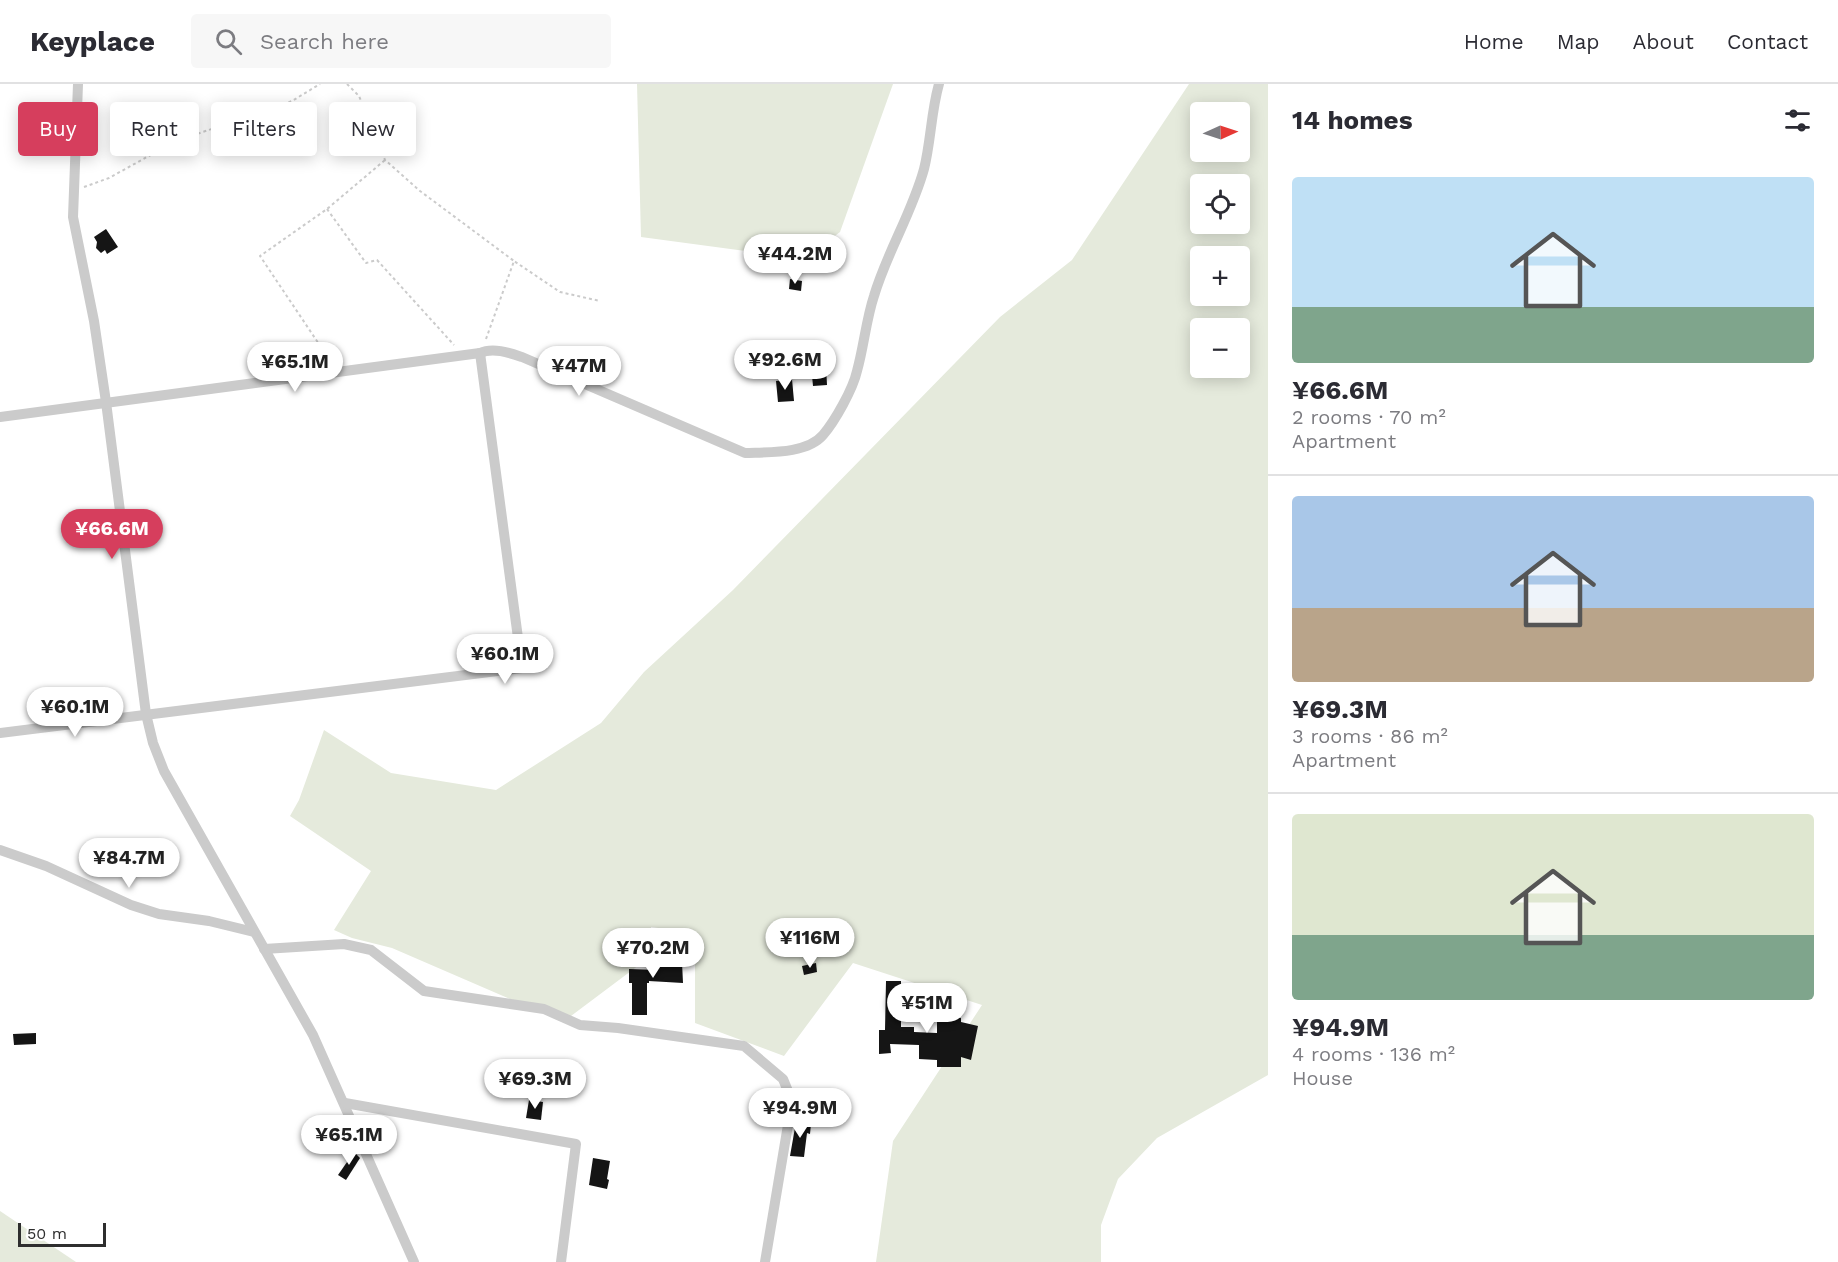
<!DOCTYPE html>
<html lang="en">
<head>
<meta charset="utf-8">
<style>
	body { margin:0; font-family:"Work Sans",sans-serif; background:#f7f7f7; color:#2b2b33; height:100vh; display:flex; flex-direction:column; font-size:22px; white-space:nowrap }
	* { box-sizing:border-box; margin:0 }
	p { font-size:20px; color:#7c7c81 }
	.icon { flex:none; width:33px; height:33px; fill:none; stroke:currentColor; stroke-width:2; stroke-linecap:round; stroke-linejoin:round }
	.map { position:relative; flex:1; overflow:hidden }
	.details { display:flex; flex-direction:column; background:#fff; width:570px }
	.details>* { flex:none }
	.top-card { position:absolute; left:18px; top:18px; width:570px; height:54px; display:flex; gap:12px }
	.needle { width:39px; rotate:87deg }
	.controls { position:absolute; left:1190px; top:18px; display:grid; gap:12px }
	.controls a { display:grid; place-items:center; width:60px; height:60px; border-radius:6px; background:#fff; box-shadow:0 3px 15px #0003; font-size:30px }
	.scale { position:absolute; left:18px; bottom:15px; width:88px; box-sizing:border-box; padding-left:6px; border:3px solid #2e2e2e; border-top:0; font-size:16px; line-height:21px; white-space:nowrap; color:#2e2e2e; -webkit-text-stroke:4px #fff; paint-order:stroke }
	.price { position:absolute; translate:-50% -51px; padding:0 14px; border-radius:21px; background:#fff; color:#222; font-size:20px; line-height:39px; filter:drop-shadow(0 2px 3px #0008) }
	.price::after { content:''; position:absolute; left:50%; top:36px; width:18px; height:14px; margin-left:-9px; background:inherit; clip-path:polygon(0 0,100% 0,50% 100%) }
	.price.current { background:#d63e5d; color:#fff }
	ul { padding:0; list-style:none }
	li { display:grid; align-content:center; gap:12px; height:318px; padding:0 24px }
	li+li { border-top:2px solid #e1e1e2 }
	li span { display:grid; place-items:center; height:186px; border-radius:6px; color:#555 }
	li>.icon { margin-inline-start:auto }
	span .icon { width:108px; height:108px; fill:#fffc; stroke-width:1 }
	li b { font-size:26px }
	h2 { display:flex; justify-content:space-between; align-items:center; height:72px; padding:0 24px; font-size:26px }
	.tag { padding:0 21px; border-radius:6px; background:#fff; box-shadow:0 3px 15px #0003; font-size:21px; line-height:54px }
	.tag.current { background:#d63e5d; color:#fff }
	header { display:flex; align-items:center; gap:36px; box-sizing:border-box; height:84px; padding:0 30px; background:#fff; border-bottom:2px solid #e1e1e2 }
	header strong { font-size:28px }
	nav { display:flex; gap:33px; margin-inline-start:auto; font-size:21px }
	.search { width:420px; height:54px; background:#f7f7f7; display:flex; align-items:center; gap:15px; box-sizing:border-box; padding:0 21px; border-radius:6px; color:#7c7c81; font-size:22px }
	main { display:flex; flex:1; min-height:0 }
	.map>svg:first-child { display:block }
</style>
</head>
<body>
<header>
<strong>Keyplace</strong>
<div class="search"><svg class="icon" aria-label="search" viewBox="0 0 24 24"><circle cx="10" cy="10" r="6"/><path d="M15 15l6 6"/></svg>Search here</div>
<nav><a>Home</a><a>Map</a><a>About</a><a>Contact</a></nav>
</header>
<main>
<div class="map">
<svg width="1268" height="1178" viewBox="0 0 1268 1178">
	<rect width="100%" height="100%" fill="#fff"/>
	<!-- green -->
	<g fill="#e5eadc" fill-rule="evenodd">
		<path d="M637,0h256l-53,148 -35,27 -164,-22z"/>
		<path d="M1189,0h79v991l-111,63 -39,41 -17,46v37h-225l17,-121 89,-136 -129,-42 -69,93 -89,-33v-90l-44,-6v29l-88,66 -171,-74 -40,-10 -18,-8 37,-59 -81,-55 9,-16 25,-70 67,43 105,17 105,-67 43,-51 89,-82 267,-273 72,-57zM1200,28h39v40h-39zM1200,100h39v40h-39zM1200,172h39v40h-39zM1200,244h39v40h-39z"/>
		<path d="M0,1127l76,51h-76z"/>
	</g>
	<!-- building -->
	<g fill="#151515">
		<path d="M106,145l12,18 -11,7 -2,-4 -4,3 -5,-5 1,-6 -3,-5z"/>
		<path d="M790,195l12,2 -1,10 -12,-2z"/>
		<path d="M831,270l1,11 -6,1 1,19 -14,1 -3,-31z"/>
		<path d="M792,295l2,22 -16,1 -2,-21z"/>
		<path d="M659,859l11,1 -1,18h13l1,21 -34,-2v2h-2v32h-15v-32h-3v-14l29,1z"/>
		<path d="M816,879l1,9 -13,3 -2,-9z"/>
		<path d="M886,897h15v46h13v5l23,1v-15h24v4l17,4 -7,34 -10,-3v10h-24v-7l-18,-1v-14l-29,-1 1,9 -12,1v-24h6z"/>
		<path d="M36,949v11l-22,1 -1,-11z"/>
		<path d="M529,1016l14,2 -2,18 -15,-2z"/>
		<path d="M796,1038l15,2 -1,10 -3,-1 -3,24 -14,-1z"/>
		<path d="M354,1068l6,6 -14,22 -8,-5z"/>
		<path d="M593,1074l17,3 -3,18 2,1 -2,9 -18,-4z"/>
	</g>
	<g fill="none" stroke-linecap="round" stroke-linejoin="round">
		<!-- path -->
		<g stroke="#cbcbcb" stroke-width="2" stroke-dasharray="3 3" stroke-linecap="butt">
			<path d="M347,0l12,12 26,64 35,31 94,70"/>
			<path d="M84,103l25,-9 67,-37 89,-30 27,-10 28,-17"/>
			<path d="M327,125l39,54 11,-3 77,85"/>
			<path d="M486,255l28,-78 46,31 40,9"/>
			<path d="M331,278l-71,-106 67,-47 58,-49"/>
		</g>
		<!-- minor -->
		<g stroke="#cbcbcb" stroke-width="10">
			<path d="M78,0l-5,133 21,104 12,81 40,312 7,29 11,28 149,264 101,227"/>
			<path d="M0,333l480,-64c13,-6 30,0 42,4l223,96c23,-1 62,1 78,-18 12,-14 30,-46 34,-64 7,-25 9,-51 17,-75 13,-44 38,-83 50,-127 7,-28 7,-57 15,-85"/>
			<path d="M0,649l522,-65 -42,-315"/>
			<path d="M0,766l46,16 85,39 28,9 50,7 45,11"/>
			<path d="M264,865l80,-5 27,6 53,41 120,18 36,16 38,3 126,18 39,33 9,22 -27,161"/>
			<path d="M345,1019l231,41 -15,118"/>
		</g>
	</g>
</svg>
<div class="controls">
<a><svg class="needle" viewBox="-14 -14 28 28"><path d="M0-13l5 13h-10z" fill="#e53935"/><path d="M0 13l5-13h-10z" fill="#7c7c81"/></svg></a>
<a><svg class="icon" aria-label="locate" viewBox="0 0 24 24"><circle cx="12" cy="12" r="6"/><path d="M12 2v4M12 18v4M2 12h4M18 12h4"/></svg></a>
<a>+</a>
<a>−</a>
</div>
<div class="scale">50 m</div>
<b class="price" style="left:795px;top:201px">¥44.2M</b>
<b class="price" style="left:785px;top:307px">¥92.6M</b>
<b class="price" style="left:295px;top:309px">¥65.1M</b>
<b class="price" style="left:579px;top:313px">¥47M</b>
<b class="price current" style="left:112px;top:476px">¥66.6M</b>
<b class="price" style="left:505px;top:601px">¥60.1M</b>
<b class="price" style="left:75px;top:654px">¥60.1M</b>
<b class="price" style="left:129px;top:805px">¥84.7M</b>
<b class="price" style="left:810px;top:885px">¥116M</b>
<b class="price" style="left:653px;top:895px">¥70.2M</b>
<b class="price" style="left:927px;top:950px">¥51M</b>
<b class="price" style="left:535px;top:1026px">¥69.3M</b>
<b class="price" style="left:800px;top:1055px">¥94.9M</b>
<b class="price" style="left:349px;top:1082px">¥65.1M</b>
<div class="top-card">
<a class="tag current">Buy</a>
<a class="tag">Rent</a>
<a class="tag">Filters</a>
<a class="tag">New</a>
</div>
</div>
<section class="details">
<h2>14 homes<svg class="icon" aria-label="filters" viewBox="0 0 24 24"><path d="M4 7h16M4 17h16"/><circle cx="9" cy="7" r="2"/><circle cx="15" cy="17" r="2"/></svg></h2>
<ul>
<li><span style="background:linear-gradient(#bfe0f5 70%,#7fa58c 0)"><svg class="icon" aria-label="home" viewBox="0 0 24 24"><path d="M3 11l9-7 9 7M6 9v11h12V9"/></svg></span><div><b>¥66.6M</b><p>2 rooms · 70 m²</p><p>Apartment</p></div></li>
<li><span style="background:linear-gradient(#a9c7e8 60%,#b9a48a 0)"><svg class="icon" aria-label="home" viewBox="0 0 24 24"><path d="M3 11l9-7 9 7M6 9v11h12V9"/></svg></span><div><b>¥69.3M</b><p>3 rooms · 86 m²</p><p>Apartment</p></div></li>
<li><span style="background:linear-gradient(#dfe7d0 65%,#7fa58c 0)"><svg class="icon" aria-label="home" viewBox="0 0 24 24"><path d="M3 11l9-7 9 7M6 9v11h12V9"/></svg></span><div><b>¥94.9M</b><p>4 rooms · 136 m²</p><p>House</p></div></li>
</ul>
</section>
</main>
</body>
</html>
